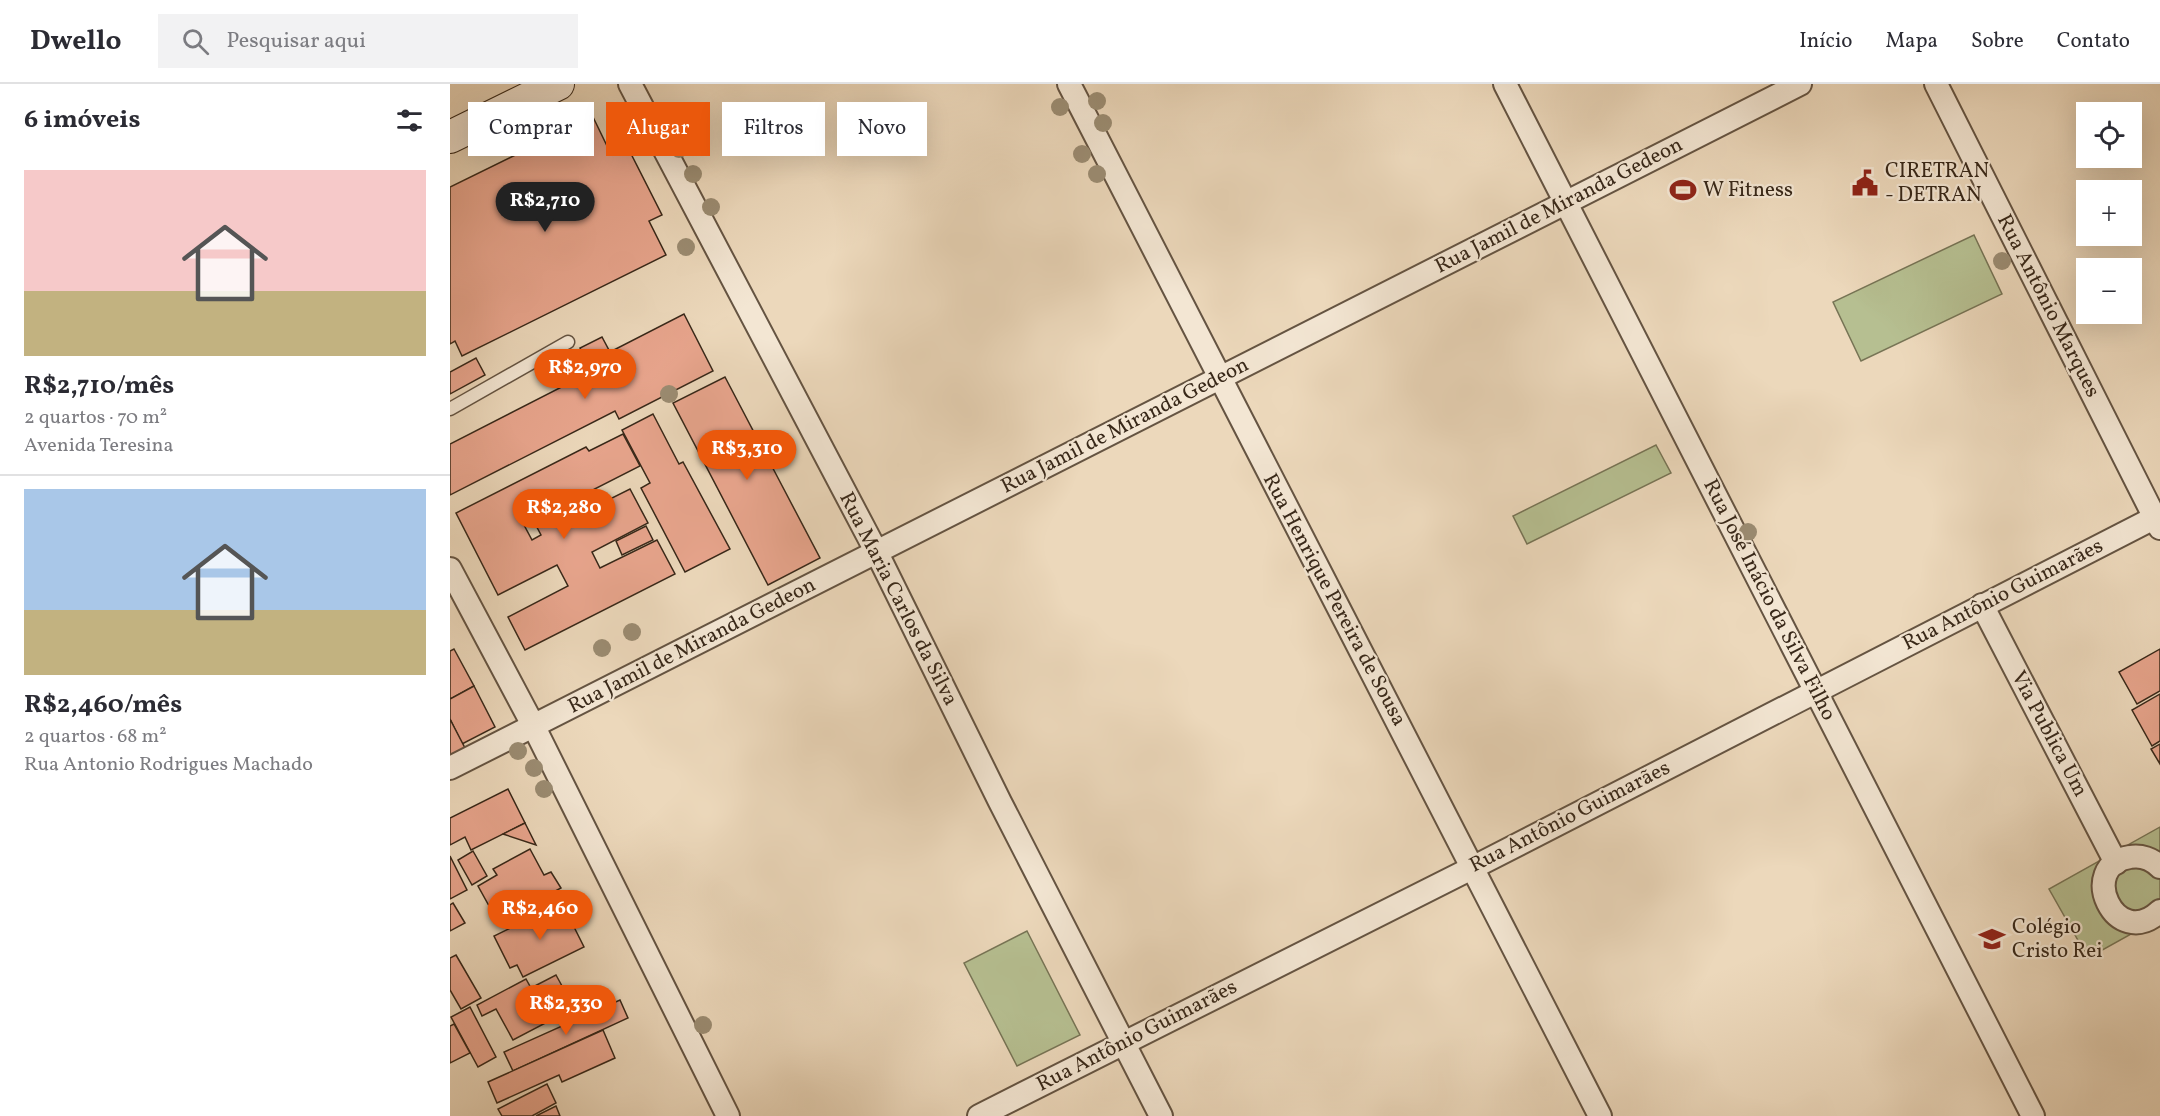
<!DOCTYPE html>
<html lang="pt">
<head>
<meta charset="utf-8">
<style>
	body { margin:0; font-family:Vollkorn,serif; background:#f2f2f3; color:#2b2b33; height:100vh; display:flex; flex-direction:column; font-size:22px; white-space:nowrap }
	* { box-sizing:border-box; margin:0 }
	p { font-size:20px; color:#7c7c81 }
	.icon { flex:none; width:33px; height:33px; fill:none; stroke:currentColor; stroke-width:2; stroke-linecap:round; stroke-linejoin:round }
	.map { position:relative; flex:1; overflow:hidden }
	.side { display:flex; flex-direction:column; background:#fff; width:450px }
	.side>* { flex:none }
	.banner { position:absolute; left:18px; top:18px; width:570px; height:54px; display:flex; gap:12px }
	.tools { position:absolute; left:1626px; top:18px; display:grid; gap:12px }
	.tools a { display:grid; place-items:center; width:66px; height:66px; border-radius:0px; background:#fff; box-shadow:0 6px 24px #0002; font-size:30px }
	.price { position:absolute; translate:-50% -51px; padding:0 14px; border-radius:21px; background:#ea580c; color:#fff; font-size:20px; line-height:39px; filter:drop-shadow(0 2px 3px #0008) }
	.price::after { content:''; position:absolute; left:50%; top:36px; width:18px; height:14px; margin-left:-9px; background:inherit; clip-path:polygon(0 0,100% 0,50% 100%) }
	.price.on { background:#222; color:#fff }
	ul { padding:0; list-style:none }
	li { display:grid; align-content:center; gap:12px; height:318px; padding:0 24px }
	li+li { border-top:2px solid #e1e1e2 }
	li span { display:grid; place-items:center; height:186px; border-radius:0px; color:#555 }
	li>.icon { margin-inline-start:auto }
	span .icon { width:108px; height:108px; fill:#fffc; stroke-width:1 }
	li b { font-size:26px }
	h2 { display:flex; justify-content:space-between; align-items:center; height:72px; padding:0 24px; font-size:26px }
	.pill { padding:0 21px; border-radius:0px; background:#fff; box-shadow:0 6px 24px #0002; font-size:21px; line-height:54px }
	.pill.on { background:#ea580c; color:#fff }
	header { display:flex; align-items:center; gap:36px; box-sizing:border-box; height:84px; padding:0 30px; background:#fff; border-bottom:2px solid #e1e1e2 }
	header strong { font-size:28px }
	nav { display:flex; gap:33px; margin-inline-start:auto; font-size:21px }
	.search { width:420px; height:54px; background:#f2f2f3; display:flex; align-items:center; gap:15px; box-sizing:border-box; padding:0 21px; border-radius:0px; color:#7c7c81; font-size:22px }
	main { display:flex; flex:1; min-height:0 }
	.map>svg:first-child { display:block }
</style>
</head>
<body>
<header>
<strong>Dwello</strong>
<div class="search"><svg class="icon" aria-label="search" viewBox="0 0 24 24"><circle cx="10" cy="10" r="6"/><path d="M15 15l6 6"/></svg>Pesquisar aqui</div>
<nav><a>Início</a><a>Mapa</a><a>Sobre</a><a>Contato</a></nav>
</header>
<main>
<section class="side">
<h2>6 imóveis<svg class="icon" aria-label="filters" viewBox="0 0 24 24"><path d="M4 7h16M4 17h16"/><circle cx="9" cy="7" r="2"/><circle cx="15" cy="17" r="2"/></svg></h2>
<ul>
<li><span style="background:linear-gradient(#f6c9c9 65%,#c2b280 0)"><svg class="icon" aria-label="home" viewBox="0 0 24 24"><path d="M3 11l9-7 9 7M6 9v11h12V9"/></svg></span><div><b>R$2,710/mês</b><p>2 quartos · 70 m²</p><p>Avenida Teresina</p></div></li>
<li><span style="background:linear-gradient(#a9c7e8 65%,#c2b280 0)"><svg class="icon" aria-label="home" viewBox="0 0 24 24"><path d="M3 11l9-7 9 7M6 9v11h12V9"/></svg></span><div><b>R$2,460/mês</b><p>2 quartos · 68 m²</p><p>Rua Antonio Rodrigues Machado</p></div></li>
</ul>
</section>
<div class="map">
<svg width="1710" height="1032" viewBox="0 0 1710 1032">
	<rect width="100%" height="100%" fill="#ecd8bb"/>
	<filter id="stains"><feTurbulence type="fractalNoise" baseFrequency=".00333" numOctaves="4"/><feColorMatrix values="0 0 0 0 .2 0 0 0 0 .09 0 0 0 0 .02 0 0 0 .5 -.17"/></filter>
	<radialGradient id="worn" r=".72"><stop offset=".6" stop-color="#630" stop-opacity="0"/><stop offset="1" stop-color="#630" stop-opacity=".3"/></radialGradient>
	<!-- green -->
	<g fill="#b6bf91" stroke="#777455" stroke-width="1.5">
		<path d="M1524,151l28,59 -141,67 -28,-59z"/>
		<path d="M1206,361l15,28 -144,71 -14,-28z"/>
		<path d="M1710,743v91l-72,40 -39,-69z"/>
		<path d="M577,847l53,104 -63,31 -53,-103z"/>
	</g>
	<!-- building -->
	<g fill="#e8a58d" stroke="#382819" stroke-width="1.5" fill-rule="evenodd">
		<path d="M143,33l16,33 16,-8 37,73 -13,6 17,34 -204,101 -7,-15 -5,3v-157z"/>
		<path d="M234,230l29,57 -94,48 -4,-8 -165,84v-51l143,-73 -13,-23 22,-11 8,15z"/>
		<path d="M26,274l9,17 -35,19v-22z"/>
		<path d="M275,293l95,181 -52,27 -95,-182z"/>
		<path d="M203,330l26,50 4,-2 47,87 -45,23 -44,-84 9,-5 -28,-53z"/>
		<path d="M173,350l17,32 -73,37 7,14 56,-28 18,34 -56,29 8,16 57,-28 18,34 -150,76 -17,-33 60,-31 -11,-21 -59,30 -42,-82 130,-66 3,4zM82,434l9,17 -9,5 -9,-17z"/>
		<path d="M196,442l7,14 -31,15 -6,-14z"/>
		<path d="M4,565l20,37 -24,13v-48z"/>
		<path d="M1710,565v42l-23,13 -18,-32z"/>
		<path d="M24,602l21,41 -33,17 -12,-25v-20z"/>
		<path d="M1710,610v47l-8,5 -20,-36z"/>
		<path d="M0,635l16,31 -16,8z"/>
		<path d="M1710,660v20l-9,-15z"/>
		<path d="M58,705l17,34 -54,27 -6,-13 -15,8v-27z"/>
		<path d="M75,739l11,22 -33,-11z"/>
		<path d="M80,765l14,26 7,-3 10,16 -63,34 -20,-36 19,-11 -4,-6z"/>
		<path d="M23,767l14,25 -15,9 -14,-25z"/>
		<path d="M0,772l17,34 -17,9z"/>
		<path d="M3,819l12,20 -15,8v-26z"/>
		<path d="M112,819l22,44 -61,30 -6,-12 -7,3 -16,-32z"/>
		<path d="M6,871l25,43 -20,11 -11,-19v-32z"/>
		<path d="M106,891l18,33 -61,32 -17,-31 -14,7 -5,-11 49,-26 5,9z"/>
		<path d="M170,916l8,18 -115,53 -9,-19z"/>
		<path d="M20,923l26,50 -18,10 -27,-50z"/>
		<path d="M4,940l16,29 -20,10v-37z"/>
		<path d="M153,946l12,28 -53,24 -3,-7 -62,28 -9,-21z"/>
		<path d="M97,1000l9,19 -24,13h-30l-4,-7z"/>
		<path d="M106,1022l4,10h-24z"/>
	</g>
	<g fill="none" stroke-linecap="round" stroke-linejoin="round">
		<!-- service casing -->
		<g stroke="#655442" stroke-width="15">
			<path id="service" d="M0,325l118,-67"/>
		</g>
		<!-- minor casing -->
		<g stroke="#655442" stroke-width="26">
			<g id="minor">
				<path d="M180,0l247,469 123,249 161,314"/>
				<path d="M619,0c175,345 356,687 531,1032"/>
				<path d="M1055,0l528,1032"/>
				<path d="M1486,0l224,444"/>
				<path d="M0,485l83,156 195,391"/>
				<path d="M1532,521l134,258"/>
				<path d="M0,684l1350,-684"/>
				<path d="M1710,783c-8,-8 -19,-12 -30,-10 -54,8 -15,96 30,54"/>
				<path d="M529,1032l495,-249 686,-352"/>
			</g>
		</g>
		<!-- secondary casing -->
		<g stroke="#382819" stroke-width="34">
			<path id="secondary" d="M0,53l108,-53"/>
		</g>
		<!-- service -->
		<use href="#service" stroke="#f3e6d3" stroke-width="12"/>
		<!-- minor -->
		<use href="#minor" stroke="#f3e6d3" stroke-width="22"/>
		<!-- secondary -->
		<use href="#secondary" stroke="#f3e6d3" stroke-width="32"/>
	</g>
	<!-- trees -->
	<g fill="#9b8c72">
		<circle cx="647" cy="17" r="9"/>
		<circle cx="610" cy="23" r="9"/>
		<circle cx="653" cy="39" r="9"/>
		<circle cx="229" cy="65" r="9"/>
		<circle cx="632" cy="70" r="9"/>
		<circle cx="243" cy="90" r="9"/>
		<circle cx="647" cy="90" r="9"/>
		<circle cx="261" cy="123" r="9"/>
		<circle cx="236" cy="163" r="9"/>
		<circle cx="1552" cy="177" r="9"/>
		<circle cx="219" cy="310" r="9"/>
		<circle cx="1298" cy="448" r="9"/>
		<circle cx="182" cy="548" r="9"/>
		<circle cx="152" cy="564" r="9"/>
		<circle cx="68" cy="667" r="9"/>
		<circle cx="84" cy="684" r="9"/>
		<circle cx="94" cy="705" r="9"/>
		<circle cx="253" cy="941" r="9"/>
	</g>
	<!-- icons -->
	<defs>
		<g id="civic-bare" transform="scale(2.07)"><path d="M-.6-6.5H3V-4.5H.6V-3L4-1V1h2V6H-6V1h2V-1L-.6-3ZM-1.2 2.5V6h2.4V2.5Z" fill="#8f2418" stroke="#f3e6d3" stroke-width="2.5" paint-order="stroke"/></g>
		<g id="stadium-bare" transform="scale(2.07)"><path d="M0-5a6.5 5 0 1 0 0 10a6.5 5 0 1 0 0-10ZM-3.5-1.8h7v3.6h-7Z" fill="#8f2418" stroke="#f3e6d3" stroke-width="2.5" paint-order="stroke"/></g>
		<g id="school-bare" transform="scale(2.07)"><path d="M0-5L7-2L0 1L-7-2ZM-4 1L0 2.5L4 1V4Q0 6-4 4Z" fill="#8f2418" stroke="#f3e6d3" stroke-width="2.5" paint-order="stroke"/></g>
	</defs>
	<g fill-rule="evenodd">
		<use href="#civic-bare" x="1415" y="99"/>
		<use href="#stadium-bare" x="1233" y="106"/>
		<use href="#school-bare" x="1542" y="855"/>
	</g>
	<g text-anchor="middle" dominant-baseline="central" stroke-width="4.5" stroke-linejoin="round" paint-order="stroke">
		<!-- poi labels -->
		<g font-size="21" fill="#382819" stroke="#f3e6d3" text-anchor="start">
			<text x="1435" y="87">CIRETRAN<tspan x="1435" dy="24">- DETRAN</tspan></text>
			<text x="1253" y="106">W Fitness</text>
			<text x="1562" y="843">Colégio<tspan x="1562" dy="24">Cristo Rei</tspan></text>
		</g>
		<!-- street labels -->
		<g font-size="21" fill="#382819" stroke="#f3e6d3">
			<text transform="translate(1109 122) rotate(-27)">Rua Jamil de Miranda Gedeon</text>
			<text transform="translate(1598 222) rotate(63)">Rua Antônio Marques</text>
			<text transform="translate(675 342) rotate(-27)">Rua Jamil de Miranda Gedeon</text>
			<text transform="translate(1553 511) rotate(-27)">Rua Antônio Guimarães</text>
			<text transform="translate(448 515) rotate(63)">Rua Maria Carlos da Silva</text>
			<text transform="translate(884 516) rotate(62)">Rua Henrique Pereira de Sousa</text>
			<text transform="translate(1319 516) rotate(63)">Rua José Inácio da Silva Filho</text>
			<text transform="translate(242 562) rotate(-27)">Rua Jamil de Miranda Gedeon</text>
			<text transform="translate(1599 650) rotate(62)">Via Publica Um</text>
			<text transform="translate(1120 733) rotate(-27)">Rua Antônio Guimarães</text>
			<text transform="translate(687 952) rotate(-27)">Rua Antônio Guimarães</text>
		</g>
	</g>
	<rect width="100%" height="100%" filter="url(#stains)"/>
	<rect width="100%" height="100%" fill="url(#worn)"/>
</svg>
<div class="tools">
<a><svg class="icon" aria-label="locate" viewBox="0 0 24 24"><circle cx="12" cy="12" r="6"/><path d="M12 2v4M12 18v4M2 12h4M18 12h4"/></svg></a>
<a>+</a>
<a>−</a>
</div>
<b class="price on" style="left:95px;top:149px">R$2,710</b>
<b class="price" style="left:135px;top:316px">R$2,970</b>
<b class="price" style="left:297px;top:397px">R$3,310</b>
<b class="price" style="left:114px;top:456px">R$2,280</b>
<b class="price" style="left:90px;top:857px">R$2,460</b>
<b class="price" style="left:116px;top:952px">R$2,330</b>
<div class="banner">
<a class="pill">Comprar</a>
<a class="pill on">Alugar</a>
<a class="pill">Filtros</a>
<a class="pill">Novo</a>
</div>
</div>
</main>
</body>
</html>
